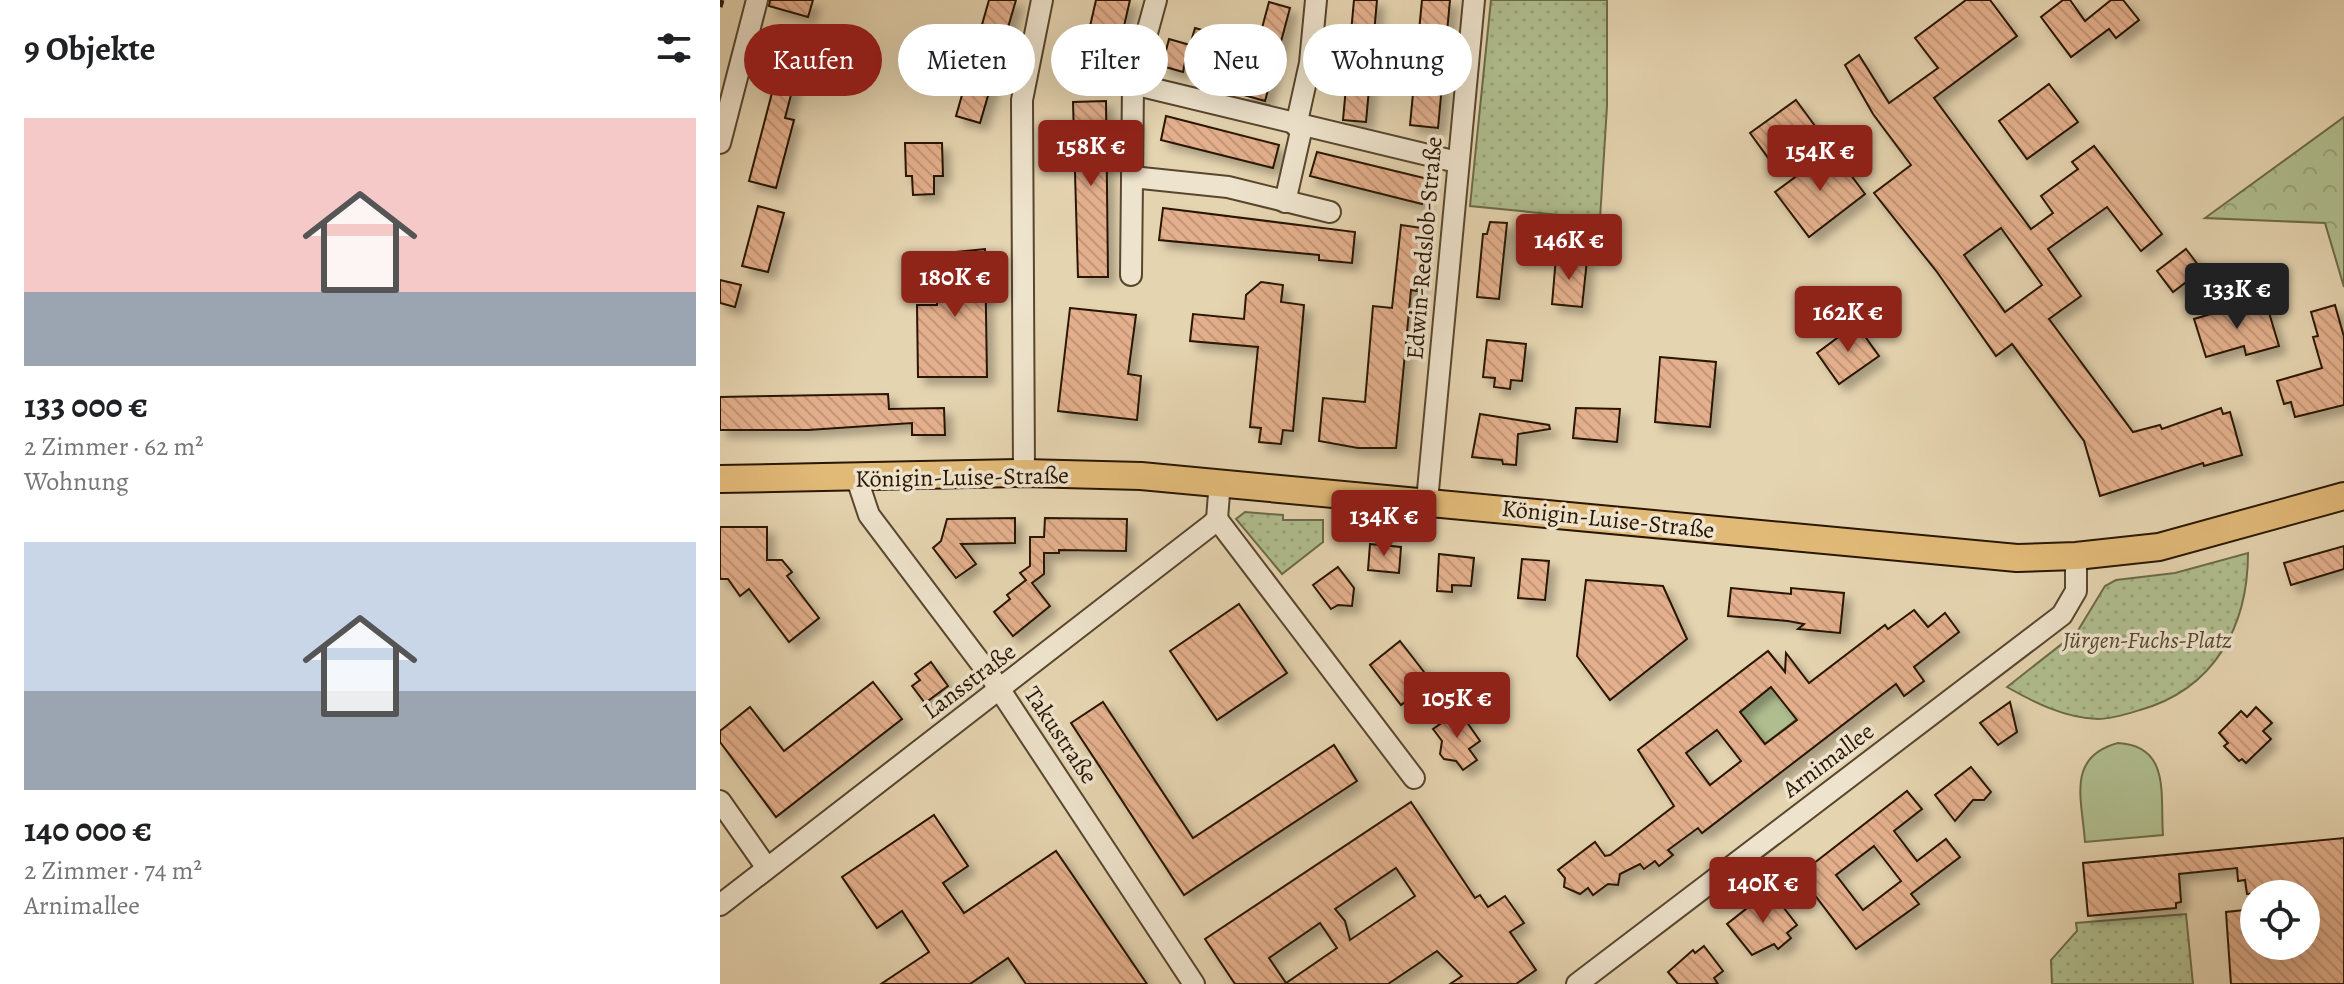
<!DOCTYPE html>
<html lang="de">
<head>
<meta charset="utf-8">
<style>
	body { margin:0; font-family:Alegreya,serif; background:#f6f6f6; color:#202124; height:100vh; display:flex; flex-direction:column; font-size:30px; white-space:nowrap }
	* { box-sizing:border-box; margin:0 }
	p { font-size:26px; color:#757577 }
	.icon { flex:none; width:44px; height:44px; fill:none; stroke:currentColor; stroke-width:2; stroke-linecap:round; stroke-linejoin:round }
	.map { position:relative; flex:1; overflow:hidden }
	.sheet { display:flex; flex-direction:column; background:#fff; width:720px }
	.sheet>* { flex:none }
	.banner { position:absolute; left:24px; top:24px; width:760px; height:72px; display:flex; gap:16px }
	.fabs { position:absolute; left:1520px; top:880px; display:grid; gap:16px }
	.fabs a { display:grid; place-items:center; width:80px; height:80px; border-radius:50%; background:#fff; box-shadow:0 8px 32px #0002; font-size:40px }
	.price { position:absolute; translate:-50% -68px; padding:0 18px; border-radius:8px; background:#8f2418; color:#fff; font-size:26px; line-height:52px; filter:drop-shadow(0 2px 4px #0008) }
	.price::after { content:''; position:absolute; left:50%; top:48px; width:24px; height:18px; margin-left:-12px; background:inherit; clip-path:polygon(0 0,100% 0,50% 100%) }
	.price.active { background:#222; color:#fff }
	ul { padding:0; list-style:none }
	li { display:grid; align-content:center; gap:16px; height:424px; padding:0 24px }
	li span { display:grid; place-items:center; height:248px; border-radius:0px; color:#555 }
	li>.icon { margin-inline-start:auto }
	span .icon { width:144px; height:144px; fill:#fffc; stroke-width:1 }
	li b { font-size:34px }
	h2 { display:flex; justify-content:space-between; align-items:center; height:96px; padding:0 24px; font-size:34px }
	.pill { padding:0 28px; border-radius:36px; background:#fff; box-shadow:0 8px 32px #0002; font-size:28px; line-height:72px }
	.pill.active { background:#8f2418; color:#fff }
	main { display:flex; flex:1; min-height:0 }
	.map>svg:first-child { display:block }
</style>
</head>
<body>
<main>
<section class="sheet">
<h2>9 Objekte<svg class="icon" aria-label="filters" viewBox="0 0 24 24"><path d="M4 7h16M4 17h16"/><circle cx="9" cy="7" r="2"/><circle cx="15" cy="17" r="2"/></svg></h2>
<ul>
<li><span style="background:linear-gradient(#f6c9c9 70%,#9aa5b1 0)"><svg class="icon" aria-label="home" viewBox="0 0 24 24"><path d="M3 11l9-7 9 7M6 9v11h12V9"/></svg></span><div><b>133 000 €</b><p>2 Zimmer · 62 m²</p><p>Wohnung</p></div></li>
<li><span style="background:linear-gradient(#c9d6e8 60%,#9aa5b1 0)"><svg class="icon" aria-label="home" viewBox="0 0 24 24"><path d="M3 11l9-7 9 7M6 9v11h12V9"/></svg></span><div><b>140 000 €</b><p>2 Zimmer · 74 m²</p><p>Arnimallee</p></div></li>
</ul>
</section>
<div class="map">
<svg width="1624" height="984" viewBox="0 0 1624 984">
	<defs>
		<pattern id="forest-crowns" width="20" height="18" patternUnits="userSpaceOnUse" patternTransform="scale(2)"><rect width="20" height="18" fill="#b0be8f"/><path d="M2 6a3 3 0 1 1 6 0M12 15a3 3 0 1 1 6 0" fill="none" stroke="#97a37a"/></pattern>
		<pattern id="park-dots" width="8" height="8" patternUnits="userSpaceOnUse" patternTransform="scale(2)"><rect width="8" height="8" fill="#b0be8f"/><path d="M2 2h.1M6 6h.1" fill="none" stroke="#97a37a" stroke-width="1.8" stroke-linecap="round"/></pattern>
		<pattern id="building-back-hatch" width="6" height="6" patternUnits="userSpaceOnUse" patternTransform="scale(2)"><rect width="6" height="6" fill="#e3af8c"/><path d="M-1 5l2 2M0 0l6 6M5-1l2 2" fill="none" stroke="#c39677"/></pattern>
		<filter id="shadow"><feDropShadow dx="7" dy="7" stdDeviation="4" flood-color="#0004"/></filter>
	</defs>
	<rect width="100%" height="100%" fill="#e5d4b0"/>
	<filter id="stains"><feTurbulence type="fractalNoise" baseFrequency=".0025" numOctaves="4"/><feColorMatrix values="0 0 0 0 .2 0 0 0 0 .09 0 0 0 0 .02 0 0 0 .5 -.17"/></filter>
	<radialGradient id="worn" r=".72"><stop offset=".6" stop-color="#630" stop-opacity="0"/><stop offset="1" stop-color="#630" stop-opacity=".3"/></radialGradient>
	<!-- grass -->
	<g fill="#b0be8f" stroke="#6c6a48" stroke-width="2">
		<path d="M1051,687l26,32 -32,25 -25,-32z"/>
		<path d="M1398,743c53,3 42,52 45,92l-78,7c-3,-43 -19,-85 33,-99z"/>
	</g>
	<!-- forest -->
	<path fill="url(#forest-crowns)" stroke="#6c6a48" stroke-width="2" d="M1624,117v170l-19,-64 -120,-5z"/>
	<!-- park -->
	<g fill="url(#park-dots)" stroke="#6c6a48" stroke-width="2">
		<path d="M771,0h116v106l-7,113 -130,-13z"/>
		<path d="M525,512l38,3v5h40v22l-41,32 -46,-55z"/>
		<path d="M1528,553c0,74 -34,136 -108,157 -13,4 -28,9 -42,9 -33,-1 -63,-16 -91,-32l70,-55 28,-46 11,-6 59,-7z"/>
		<path d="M1466,914l7,70h-141l-1,-24 26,-29 -1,-8z"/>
	</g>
	<!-- building -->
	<g fill="url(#building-back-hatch)" stroke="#291602" stroke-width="2" fill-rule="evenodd" filter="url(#shadow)">
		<path d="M50,0h43l-5,17 -39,-11z"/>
		<path d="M269,0h27l-36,123 -24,-7z"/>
		<path d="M376,0h34l-15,65 -32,-8z"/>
		<path d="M634,0h23l-11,122 -23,-2z"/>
		<path d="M702,0h28l-12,128 -28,-3z"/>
		<path d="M1246,0h24l27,36 -83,62 97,131 22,-16 -12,-17 37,-27 -6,-7 22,-16 68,88 -21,17 -34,-44 -59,42 33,47 -32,23 84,113 27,-7 2,4 59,-21 2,6 7,-2 12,43 -38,11 -1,-3 -103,33 -16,-55 -72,-97 -16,12 -59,-84 -63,-79 37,-28 -38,-51 -28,-49 14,-10 30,48 49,-35 -23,-30zM1281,228l41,57 -37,27 -41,-57z"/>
		<path d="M1343,0h7l15,21 26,-21h12l16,20 -23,18 -7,-9 -38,28 -30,-40z"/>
		<path d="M549,2l21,6 -25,93 -21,-6z"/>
		<path d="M475,28l31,9 -10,34 -31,-9 -2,10 -21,-6 7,-27 21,6z"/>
		<path d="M52,48l29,8 -16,62 9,2 -18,68 -27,-7 24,-92 -11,-2z"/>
		<path d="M1329,84l29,38 -51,37 -28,-38z"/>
		<path d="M1076,100l19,26 -46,33 -19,-26z"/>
		<path d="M386,101l2,176h-30l-5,-175z"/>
		<path d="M446,116l113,29 -6,23 -112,-28z"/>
		<path d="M185,143h37l1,33h-9v18l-21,1 -1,-19h-6z"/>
		<path d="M1112,150l33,44 -56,43 -34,-45z"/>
		<path d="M597,152l111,27 -6,25 -112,-28z"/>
		<path d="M38,206l26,7 -16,59 -26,-6z"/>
		<path d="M443,208l192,24 -3,31 -33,-3v-5l-160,-15z"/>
		<path d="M770,222l17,1 -8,76 -22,-2 6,-63h4z"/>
		<path d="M681,225l21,3 -1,17 -4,46 -6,-1 -15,158h-38l-39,-7 4,-43 42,4 8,-96 19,2z"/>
		<path d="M265,249l2,128h-69l-1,-72h20l-1,-51z"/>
		<path d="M1466,249l16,21 -29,22 -16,-21z"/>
		<path d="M836,257l31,3 -5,47 -30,-3z"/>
		<path d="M0,280l21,5 -6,22 -15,-4z"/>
		<path d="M541,282l22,3 -2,17 23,3 -11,126 -10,-1 -2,14 -22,-2 2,-14 -11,-1 8,-80 -68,-6 3,-27 51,5 2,-24z"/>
		<path d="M1615,305l9,32v68l-49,12 -4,-15 -7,2 -7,-23 45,-13 -9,-31 5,-1 -7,-24z"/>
		<path d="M1547,306l12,40 -33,9 -2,-9 -38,11 -12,-38 40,-12 3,8z"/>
		<path d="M350,308l66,7 -8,59 13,2 -4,44 -79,-9z"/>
		<path d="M1136,324l23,32 -40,28 -22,-31z"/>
		<path d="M767,340l39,4 -4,37 -11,-1 -1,9 -16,-2 1,-9 -12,-1z"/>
		<path d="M940,357l56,5 -6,65 -55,-5z"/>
		<path d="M168,394l1,15 55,-1 1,27h-33v-12l-104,7h-88v-33z"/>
		<path d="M856,408l44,1 -3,33 -44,-4z"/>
		<path d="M760,414l69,11 1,4 -32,5 -2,31 -13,-1 -1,-4 -30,-3z"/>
		<path d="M295,518v25l-54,1 15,20 -20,14 -23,-30 8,-7 6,-22z"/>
		<path d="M325,518l82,1 -1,32 -67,-1v3h-15v21l-12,9 18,23 -37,30 -19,-24 16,-13 -3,-4 19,-15 -6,-7 10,-7v-29h14z"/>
		<path d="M0,527h47v33h15l10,12 -5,4 32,42 -30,24 -40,-53 -9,7 -12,-17h-8z"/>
		<path d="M650,544l31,3 -2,26 -31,-3z"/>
		<path d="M1624,546v23l-53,16 -7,-22z"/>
		<path d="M719,554l35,4 -3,28 -19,-1v7l-15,-1z"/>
		<path d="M802,559l27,2 -4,39 -27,-2z"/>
		<path d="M618,567l16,21 -2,18 -14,-1 -7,4 -18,-24z"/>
		<path d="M866,580l77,6 24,53 -77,61 -33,-44z"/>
		<path d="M1011,588l60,6v-6l53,5 -4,40 -42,-4 6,-5 -16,-3 -60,-5z"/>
		<path d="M519,604l48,69 -70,47 -47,-69z"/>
		<path d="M1194,610l14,17 17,-14 14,19 -45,35 10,14 -20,15 -8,-12 -194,149 -4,-5 -30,22 5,5 -14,11 -4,-5 -11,8 -4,-5 -20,10 -2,11 -10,-1 -15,11 -5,-7 -8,6 -16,-7 1,-9 -7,-8 37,-28 10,14 5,-1 64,-49 -36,-56 130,-99 17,21 1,-19 23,30 76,-58 3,4zM1051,687l26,33 -32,24 -25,-32zM997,730l24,31 -31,24 -24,-32z"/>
		<path d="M680,641l31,40 -30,24 -31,-40z"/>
		<path d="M211,662l17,24 -23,17 -13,-17 8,-6 -5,-6z"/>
		<path d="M153,682l29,37 -126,98 -56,-75v-11l30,-24 34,44z"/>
		<path d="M383,702l90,136 141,-93 23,36 -173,114 -113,-172z"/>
		<path d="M1290,702l7,30 -19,13 -18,-22z"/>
		<path d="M1536,707l16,16 -9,8 8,8 -25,24 -4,-4 -3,2 -15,-15 4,-3 -9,-10 22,-22 6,6z"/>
		<path d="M739,711l21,30 -11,8 8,11 -14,10 -7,-9 -12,-2 -4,-5 2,-13 -9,-12z"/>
		<path d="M1251,767l20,25 -7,8h-11l-18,21 -20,-26z"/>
		<path d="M1187,791l15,18 -28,22 23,30 29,-22 14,18 -49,37 8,10 -63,45 -55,-72 10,-8 -2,-2zM1154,846l27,35 -38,29 -27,-35z"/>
		<path d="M691,802l64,96 5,-3 8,12 17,-11 19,27 -14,9 26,38 -20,14h-66l12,-8 -25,-25 -49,33h-153l-30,-45zM676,868l19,28 -65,44 -5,-19 -10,-12zM600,923l17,25 -51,35 -17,-25z"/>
		<path d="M214,815l34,51 -25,17 21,30 92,-62 91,133h-121l-18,-26 -38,26h-89l48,-32 -27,-41 -25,17 -35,-51z"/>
		<path d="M1624,838v146h-113l-5,-72 28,-3v37h52v-55l-59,3 -2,-14 -7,1 -1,-13 -58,6 2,28 -5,1v5l-88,8 -5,-53z"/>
		<path d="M1050,890l27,35 -10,8 4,5 -13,11 -4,-5 -22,11 -25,-31z"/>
		<path d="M984,946l19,25 -9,7 4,6h-40l-10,-12 25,-22 2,3z"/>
	</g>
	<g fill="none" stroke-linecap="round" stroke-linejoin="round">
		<!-- minor casing -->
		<g stroke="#58462e" stroke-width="24">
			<g id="minor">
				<path d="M413,84l324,78"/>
				<path d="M576,126l14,-63 6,-63"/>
				<path d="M0,143l37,-143"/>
				<path d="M412,177l96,10 102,25"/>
				<path d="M565,202l17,-75"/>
				<path d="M411,275l2,-191 23,-84"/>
				<path d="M304,473l-2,-373 20,-100"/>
				<path d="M137,479l12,36 123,163 202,306"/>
				<path d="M707,501l47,-501"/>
				<path d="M497,519l197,259"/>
				<path d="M0,801l47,67"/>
				<path d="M0,905l491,-380 6,-6 3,-38"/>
				<path d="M857,984l485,-369 14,-24v-35"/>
			</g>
		</g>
		<!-- major casing -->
		<g stroke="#291602" stroke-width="30">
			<path id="major" d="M0,479l304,-6 117,3 876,82 59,-2 83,-9 185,-51"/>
		</g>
		<!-- minor -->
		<use href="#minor" stroke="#eee3cc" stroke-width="20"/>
		<!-- major -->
		<use href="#major" stroke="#e2ba78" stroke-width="26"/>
		<!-- rail -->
		<path stroke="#291602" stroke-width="5" stroke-dasharray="14 14" stroke-linecap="butt" d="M0,7l2,-7"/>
	</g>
	<g text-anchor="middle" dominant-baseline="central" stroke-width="7" stroke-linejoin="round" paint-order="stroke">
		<!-- street labels -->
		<g font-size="24" fill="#291602" stroke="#eee3cc">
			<text transform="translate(704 248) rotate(-85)">Edwin-Redslob-Straße</text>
			<text transform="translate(242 477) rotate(-1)">Königin-Luise-Straße</text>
			<text transform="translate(888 519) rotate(6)">Königin-Luise-Straße</text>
			<text transform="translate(249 681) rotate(-37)">Lansstraße</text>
			<text transform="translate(341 735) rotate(56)">Takustraße</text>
			<text transform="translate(1108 760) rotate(-37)">Arnimallee</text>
		</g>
		<!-- park labels -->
		<g font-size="24" font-style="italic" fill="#52482c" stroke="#eee3cc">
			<text x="1427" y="640">Jürgen-Fuchs-Platz</text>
		</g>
	</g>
	<rect width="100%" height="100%" filter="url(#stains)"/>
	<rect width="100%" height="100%" fill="url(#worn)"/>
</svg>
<div class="fabs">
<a><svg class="icon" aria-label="locate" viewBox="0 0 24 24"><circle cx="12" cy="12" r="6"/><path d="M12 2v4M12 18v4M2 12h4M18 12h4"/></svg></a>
</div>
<b class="price" style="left:371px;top:188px">158K €</b>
<b class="price" style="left:1100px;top:193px">154K €</b>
<b class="price" style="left:849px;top:282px">146K €</b>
<b class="price" style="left:235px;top:319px">180K €</b>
<b class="price active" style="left:1517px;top:331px">133K €</b>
<b class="price" style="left:1128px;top:354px">162K €</b>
<b class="price" style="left:664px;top:558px">134K €</b>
<b class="price" style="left:737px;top:740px">105K €</b>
<b class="price" style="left:1043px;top:925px">140K €</b>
<div class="banner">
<a class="pill active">Kaufen</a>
<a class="pill">Mieten</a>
<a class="pill">Filter</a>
<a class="pill">Neu</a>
<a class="pill">Wohnung</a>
</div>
</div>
</main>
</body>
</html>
